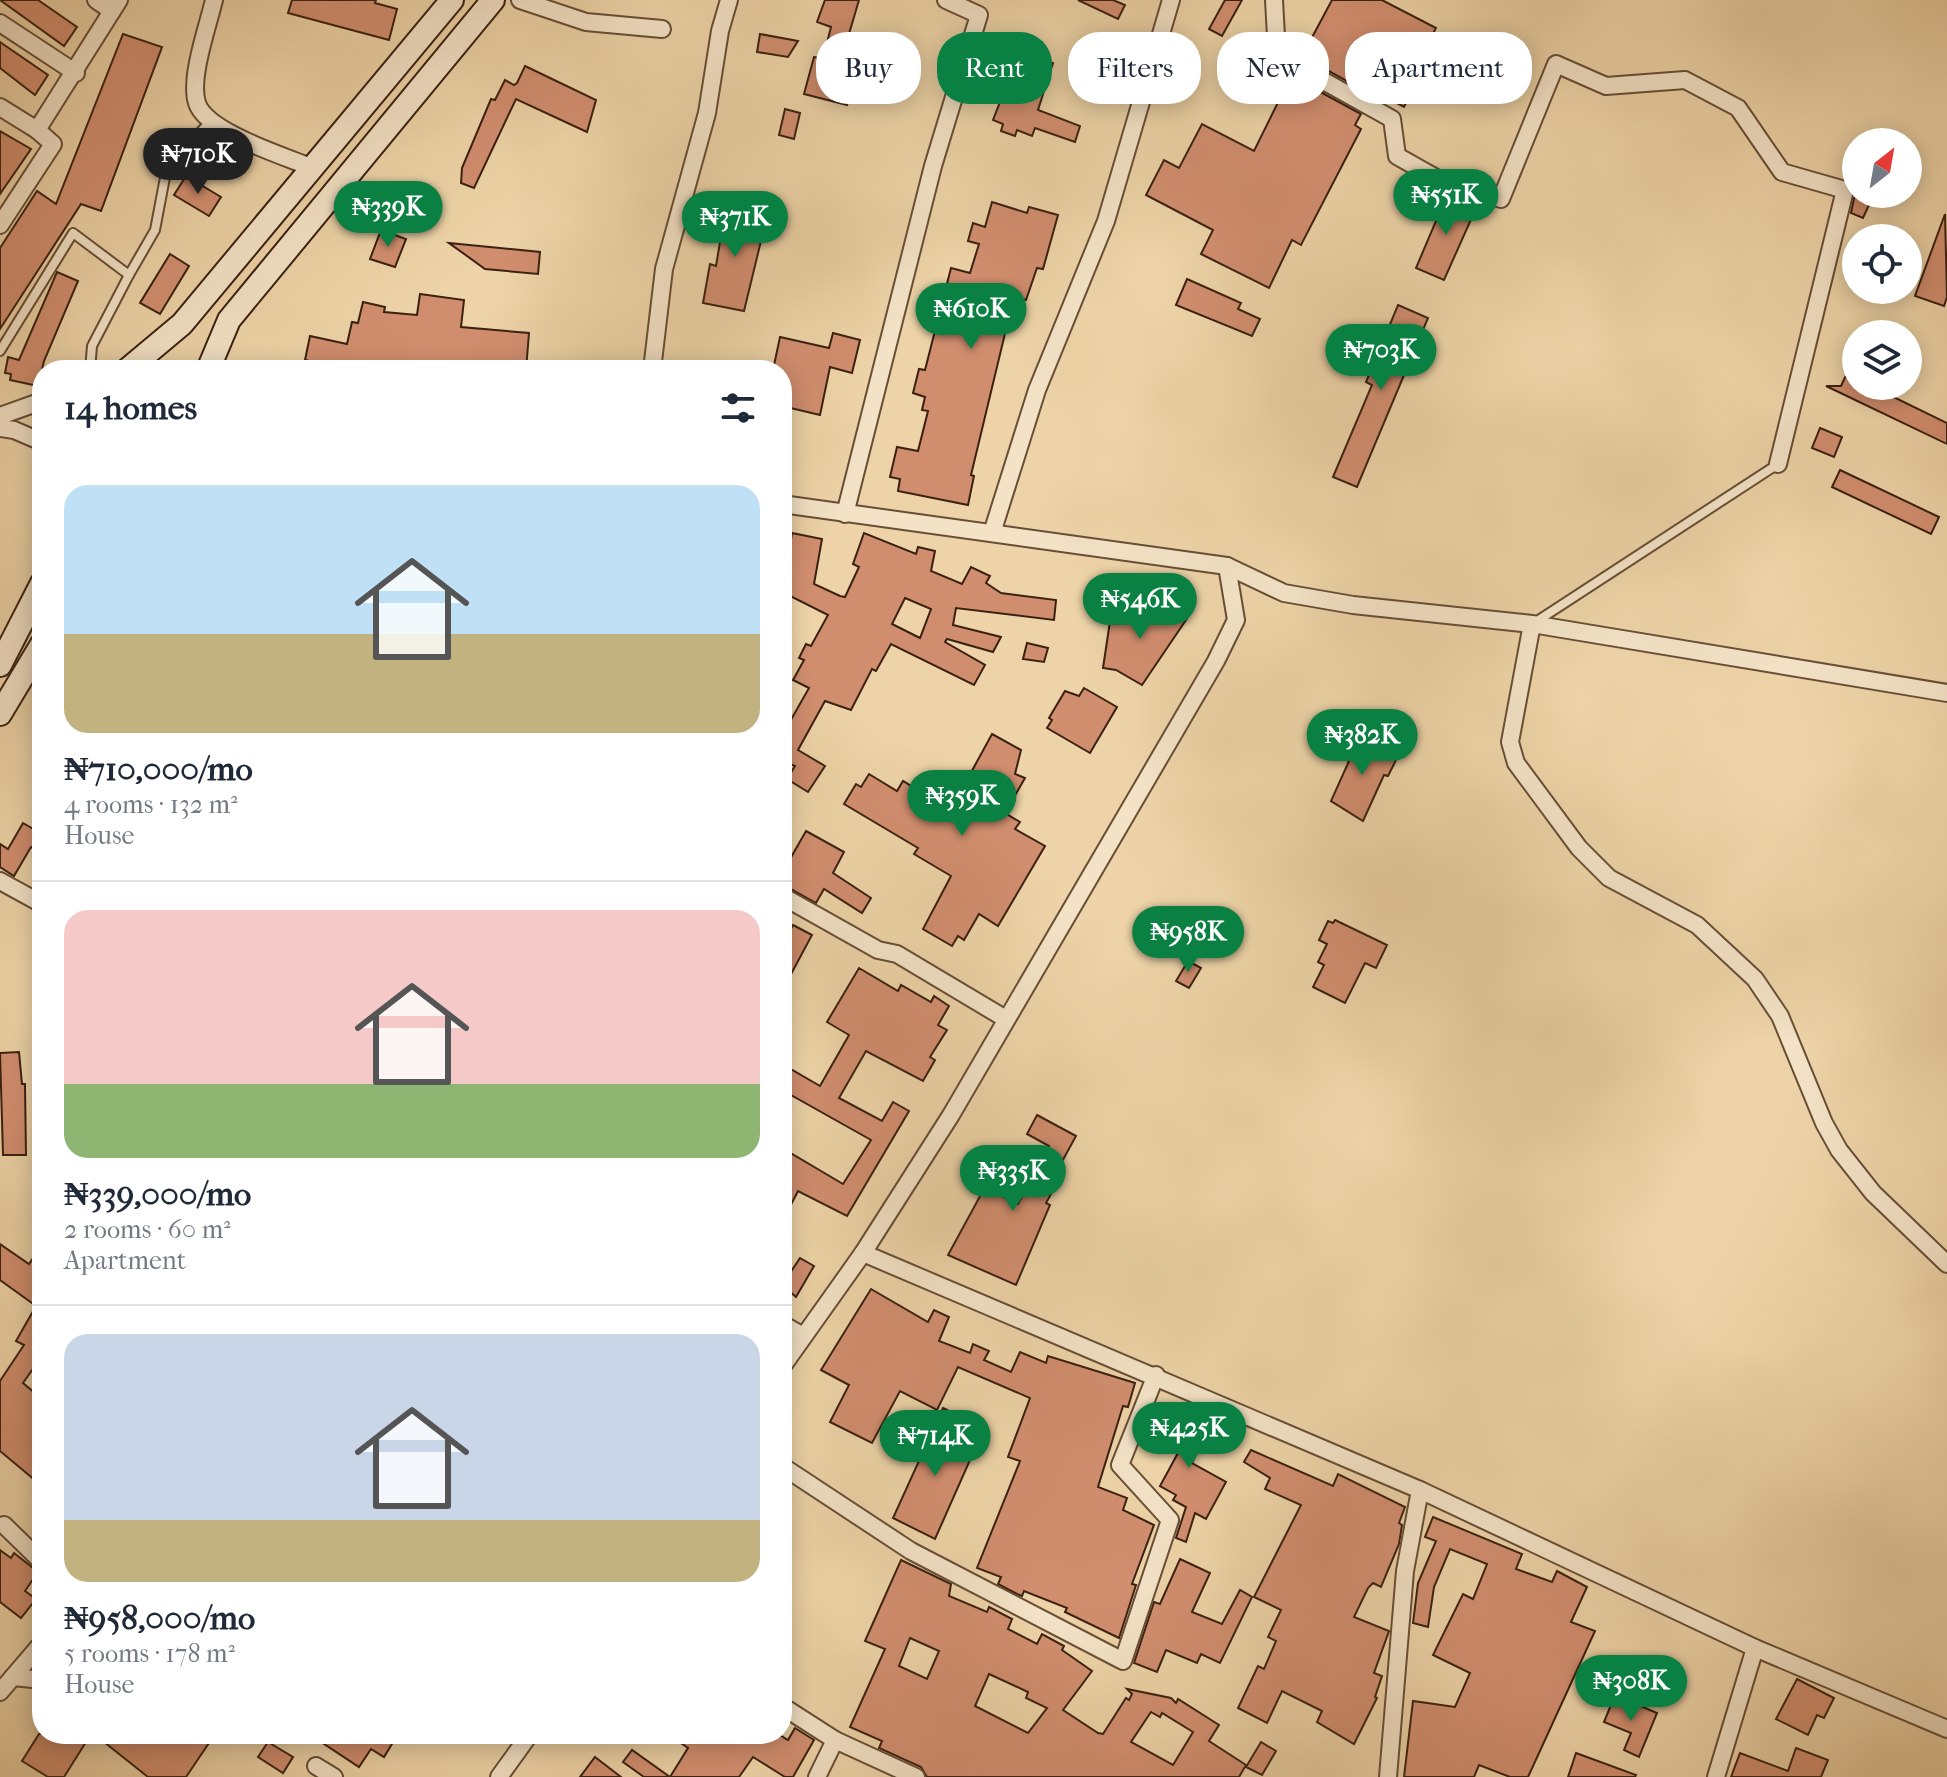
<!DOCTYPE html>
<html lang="en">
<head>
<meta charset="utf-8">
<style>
	body { margin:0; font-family:"IM FELL French Canon",serif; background:#f6f6f7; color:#1f2937; height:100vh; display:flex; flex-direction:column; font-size:30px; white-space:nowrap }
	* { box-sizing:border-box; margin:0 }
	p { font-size:26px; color:#747a83 }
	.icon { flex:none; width:44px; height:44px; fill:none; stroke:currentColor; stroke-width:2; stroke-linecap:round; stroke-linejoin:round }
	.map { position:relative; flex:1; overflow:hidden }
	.drawer { position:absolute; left:32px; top:360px; width:760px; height:1384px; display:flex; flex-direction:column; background:#fff; border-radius:32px; box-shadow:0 4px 20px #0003 }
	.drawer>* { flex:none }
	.guide { position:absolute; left:816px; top:32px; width:760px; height:72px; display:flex; gap:16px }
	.needle { width:52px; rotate:31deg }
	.controls { position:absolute; left:1842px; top:128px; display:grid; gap:16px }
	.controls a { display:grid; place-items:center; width:80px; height:80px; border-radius:50%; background:#fff; box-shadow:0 4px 20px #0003; font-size:40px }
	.price { position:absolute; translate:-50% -68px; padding:0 18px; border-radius:28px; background:#0b8043; color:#fff; font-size:26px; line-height:52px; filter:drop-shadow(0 2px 4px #0008) }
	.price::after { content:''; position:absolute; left:50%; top:48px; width:24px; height:18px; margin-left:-12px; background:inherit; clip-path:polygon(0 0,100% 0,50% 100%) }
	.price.selected { background:#222; color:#fff }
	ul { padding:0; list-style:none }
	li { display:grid; align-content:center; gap:16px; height:424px; padding:0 32px }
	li+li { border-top:2px solid #e0e1e3 }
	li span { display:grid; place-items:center; height:248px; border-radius:24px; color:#555 }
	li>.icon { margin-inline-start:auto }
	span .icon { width:144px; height:144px; fill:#fffc; stroke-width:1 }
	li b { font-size:34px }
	h2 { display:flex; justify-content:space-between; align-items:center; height:96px; padding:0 32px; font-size:34px }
	.chip { padding:0 28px; border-radius:32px; background:#fff; box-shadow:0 4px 20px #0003; font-size:28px; line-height:72px }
	.chip.selected { background:#0b8043; color:#fff }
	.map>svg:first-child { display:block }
</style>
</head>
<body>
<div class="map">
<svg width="1947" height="1777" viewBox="0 0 1947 1777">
	<rect width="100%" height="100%" fill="#edd3a7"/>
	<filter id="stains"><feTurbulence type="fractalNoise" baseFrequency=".0025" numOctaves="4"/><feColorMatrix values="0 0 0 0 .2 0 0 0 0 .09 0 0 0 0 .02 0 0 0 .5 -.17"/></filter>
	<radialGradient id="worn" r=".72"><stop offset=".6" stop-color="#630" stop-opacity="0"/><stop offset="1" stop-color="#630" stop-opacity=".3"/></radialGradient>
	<!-- building -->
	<g fill="#d18e6f" stroke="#3a2111" stroke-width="2" fill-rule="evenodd">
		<path d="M0,0h38l39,27 -13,19z"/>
		<path d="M292,0h84l-1,3 22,6 -8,31 -101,-27z"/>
		<path d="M825,0h34l-15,51 16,4 -13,50 -43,-11 10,-37 9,2 8,-32 -14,-5z"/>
		<path d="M1078,0h35l12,5 -7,14z"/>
		<path d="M1225,0h17l-20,36 -13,-7z"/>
		<path d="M1332,0h50l54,28 -27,51 7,4 -12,24 -30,-16 -2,4 -70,-39z"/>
		<path d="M123,34l39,13 -61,164 -20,-7 -81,125v-81l37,-57 19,13z"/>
		<path d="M760,34l38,7 -10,16 -31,-5z"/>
		<path d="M0,42l48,33 -13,20 -35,-27z"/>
		<path d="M1025,53l28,10 -15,47 42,16 -5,16 -40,-14 -3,8 -15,-6 -2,6 -14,-5 2,-7 -10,-4 9,-23 10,4 6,-16 5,2 6,-17 -9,-2z"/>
		<path d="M525,66l71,34 -9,32 -71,-33 -42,89 -13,-5 1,-15 29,-69 4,1 10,-20 9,5 3,-2z"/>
		<path d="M1291,76l70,38 -6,11 6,4 -60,116 -9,-5 -23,48 -68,-34 12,-24 -67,-35 18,-35 15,8 23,-44 52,27z"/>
		<path d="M785,109l15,4 -6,26 -15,-4z"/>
		<path d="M0,131l31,18 -31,45z"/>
		<path d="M186,176l35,21 -12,19 -35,-21z"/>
		<path d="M1855,194h19l-11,24 -12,-5z"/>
		<path d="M1447,195l30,11 -33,74 -28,-12z"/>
		<path d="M992,202l35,11 2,-6 29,8 -15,54 -6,-1 -11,32 -12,-4 -43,179 3,1 -6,29 -70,-14 2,-12 -10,-2 7,-30 21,4 10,-40 -6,-1 3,-13 -12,-4 6,-24 6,1 26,-102 19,5 9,-29 -11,-3 5,-18 12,4z"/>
		<path d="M720,207l47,9 -23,95 -41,-8 7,-39 6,2 7,-42 -6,-1z"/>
		<path d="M1945,214l2,83 -3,9 -29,-10z"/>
		<path d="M381,230l25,9 -11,28 -25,-8z"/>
		<path d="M449,243l91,9 -2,22 -53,-5z"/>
		<path d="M170,254l19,12 -29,48 -20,-11z"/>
		<path d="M57,272l21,9 -34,80 -6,25 -28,-6 1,-6 -6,-1 3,-16 11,3z"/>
		<path d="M1187,279l54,24 -3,6 22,10 -8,17 -76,-31z"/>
		<path d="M420,294l44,6 -3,27 68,6 -3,37h-178l-43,-10 5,-24 37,8 5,-22 6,1 5,-21 22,5 -1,5 33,3z"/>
		<path d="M1398,305l30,13 -71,169 -24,-10 39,-92 -6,-3z"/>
		<path d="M833,333l27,7 -8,33 -22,-6 -10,48 -38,-9v-36h-9l7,-33 49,11z"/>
		<path d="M1856,354v32h15l76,37v21l-121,-58h15z"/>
		<path d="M1820,428l22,9 -8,20 -22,-9z"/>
		<path d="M1840,470l99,47 -8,17 -99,-47z"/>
		<path d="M792,533l30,6 -8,45 26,12 5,1 14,-30 -6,-3 11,-31 52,21 2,-7 17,4 -4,20 31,13 9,-17 19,9 -4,7 15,10 55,7 -2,20 -98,-12 -3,17 48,12 -8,15 -46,-13 -2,3 40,23 -11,20 -83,-41 -15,27 -4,-2 -21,41 -26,-9 -27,49 27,16 -17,26 -21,-13 8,-13 -5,-2 -8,14v-56l6,3 21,-37 -16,-8 11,-20 -5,-2 7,-14 5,2 17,-31 -46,-23v-31l5,2zM905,598l26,11 -11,29 -28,-14z"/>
		<path d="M1172,607l16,10 -46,68 -26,-15 -13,-2 9,-60 55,8z"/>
		<path d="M1027,643l21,5 -4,14 -21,-3z"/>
		<path d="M1084,688l33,19 -27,46 -43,-25 5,-8 -3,-2 16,-27 14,5z"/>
		<path d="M992,734l29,16 -6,24 10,4 -20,35 15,9 -5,7 30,17 -47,80 -19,-12 -15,26 -6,-4 -6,10 -29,-17 28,-53 -37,-22 4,-6 -74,-44 12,-20 5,3 8,-13 28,17 6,-10 36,22 12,-21 11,7z"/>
		<path d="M1355,736l43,20 -10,20 -4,-1 -21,46 -32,-20 18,-40 -5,-2z"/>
		<path d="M23,823l19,11v19l-11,-6 -17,29 -14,-9v-23l8,5z"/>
		<path d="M806,831l38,21 -11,21 38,25 -9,15 -38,-24 -8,14 -34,-19v-30l8,5z"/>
		<path d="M1335,920l52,25 -11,23 -11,-5 -20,40 -32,-16 11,-22 -6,-3 9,-18 -8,-4 9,-19 5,2z"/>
		<path d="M793,925l19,10 -30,56v-46z"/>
		<path d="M1188,961l13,7 -12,20 -13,-7z"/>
		<path d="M859,968l39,23 3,-6 30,17 3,-6 15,10 -11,19 9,5 -17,27 5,3 -12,21 -57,-30 -27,47 43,23 11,-19 16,9 -62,105 -49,-25 -16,31v-74l61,36 28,-44 -89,-50v-26l38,22 29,-51 -22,-13z"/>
		<path d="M19,1052l3,32h3l1,71h-23l-3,-102z"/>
		<path d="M1037,1115l39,21 -18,33 5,3 -17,31 4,2 -34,80 -68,-30 37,-68 33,17 31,-58 -22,-12z"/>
		<path d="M0,1244l29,20 13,-19v111l-19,27 19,16v87l-42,-35v-70l24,-36 -8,-4 20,-35 -36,-26z"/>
		<path d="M800,1258l14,8 -18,31 -14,-12z"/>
		<path d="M871,1289l57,33 6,-12 15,7 -10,24 31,12 3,-9 16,7 -5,9 27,12 9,-20 26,11 2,-7 87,27 -7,24 -5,-1 -25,81 29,11 -4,12 31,15 -22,59 4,1 -17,53 -54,-26 2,-4 -43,-17 -2,5 -5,-2 -19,-10 3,-7 -24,-9 43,-107 -12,-4 22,-59 -72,-31 -21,43 -37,-19 -28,52 -42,-21 19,-37 -28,-15z"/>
		<path d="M943,1408l20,10 -11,22 22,11 -39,88 -42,-21z"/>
		<path d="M1164,1410l17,8 2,-5 26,12 -17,38 34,19 -20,37 -11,-6 -9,29 -10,-4 10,-31 -13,-7 3,-5 -16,-9 19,-35 -5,-3 3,-6 -23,-10z"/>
		<path d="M1251,1450l82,36 5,-12 67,33 -6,16 3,2 -3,19 -18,43 -8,-4 -5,5 -14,29 35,14 -15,42 8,3 -7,21 2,1 -23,46 -37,-22 5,-11 -40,-20 -15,32 -29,-15 20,-42 6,3 12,-28 -8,-4 13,-27 -27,-13 47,-92 -36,-16 5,-11 -26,-16z"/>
		<path d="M1433,1517l89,37 -6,15 36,13 5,-11 30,16 -16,35 24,9 -67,146h-18l-31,-12 -5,12h-70l9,-76 42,6 15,-34 -37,-18 30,-61 10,5 14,-35 -37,-15 -16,38 -6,40 -15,-4 5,-40 18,-42 -11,-4z"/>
		<path d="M0,1550l11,8 3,-5 24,19 -13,19 11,8 -15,19 -21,-16z"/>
		<path d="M1180,1559l30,14 -18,39 30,12 18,-34 12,7 -32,66 -19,-9 -4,9 -31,-13 -9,22 -23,-9 20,-61 6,2z"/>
		<path d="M901,1560l50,24 -2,12 38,16 2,-5 23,12 -4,10 29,15 5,-10 22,12 -2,4 30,21 -29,39 35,23 5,1 23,-36 3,2 3,-6 -5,-5 44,9 5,5 2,-4 41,26 -10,16 37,24 -7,12h-312l-6,-10 -42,-19 3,-7 -32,-14 35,-78 -20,-8zM910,1638l29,13 -12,28 -28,-13zM989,1674l39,18 -2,6 21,10 -19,25 -53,-27zM1151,1712l9,5 2,-4 31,19 -20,33 -42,-23z"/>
		<path d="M1797,1679l37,19 -10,20 -7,-3 -9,20 -32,-16z"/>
		<path d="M1615,1695l42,18 -18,44 -15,-7 7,-17 -27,-11z"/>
		<path d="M795,1728l19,12 -21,37h-8l-32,-20 -14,20h-95l-21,-15 9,-12 38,27 18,-29 -20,-14h110l10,6z"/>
		<path d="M39,1734h52l-27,43h-16l-26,-16z"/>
		<path d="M94,1734h121l-29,43h-38z"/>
		<path d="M309,1734h89l-14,23 -13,-8 -12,18z"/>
		<path d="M268,1742l25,15 -10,16 -25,-16z"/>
		<path d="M1261,1742l15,9 -14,24 -16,-8z"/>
		<path d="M1796,1748l32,12 -7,17h-90l9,-24 48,18z"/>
		<path d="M1576,1753l60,22 -1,2h-67z"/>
		<path d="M595,1757l26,20h-41z"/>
	</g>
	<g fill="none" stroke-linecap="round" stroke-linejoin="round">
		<!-- service casing -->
		<g stroke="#674e36" stroke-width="12">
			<g id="service">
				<path d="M0,351l73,-118 56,42 26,-45 12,-63 42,-44"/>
				<path d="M90,370l2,-24 37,-71"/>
				<path d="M1534,623l244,-159"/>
			</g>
		</g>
		<!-- minor casing -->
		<g stroke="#674e36" stroke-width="20">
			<g id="minor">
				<path d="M96,0l16,11"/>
				<path d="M214,0c-6,26 -25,78 -17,103 9,29 87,53 116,65"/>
				<path d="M520,0l66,22 76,7"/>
				<path d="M1274,0l3,55 115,64 5,37 48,27 56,16 55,-135 50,22 79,-6 53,28 44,64 63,18 -67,274"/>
				<path d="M0,23l76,50"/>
				<path d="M0,107l37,23 82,-130"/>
				<path d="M0,225l53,-81 -16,-14"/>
				<path d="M652,370l12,-101 43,-156 13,-82 9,-31"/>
				<path d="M0,416l42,-15"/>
				<path d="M0,428l14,2 28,12"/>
				<path d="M782,504l445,62 57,27 69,12 179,19 415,69"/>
				<path d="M845,514l88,-348 46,-151 -33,-15"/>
				<path d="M992,533l45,-143 69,-169 65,-221"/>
				<path d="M1532,624l-22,118 6,21 63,85 30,30 88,47 58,54 25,37 44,107 15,27 34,43 74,71"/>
				<path d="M0,881l42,23"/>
				<path d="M782,896l96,54 19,4 109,65"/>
				<path d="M863,1253l557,237 335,158 192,81"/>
				<path d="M782,1324l21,12"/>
				<path d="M782,1367l81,-114 88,-138 265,-454 20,-41 -9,-54"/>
				<path d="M782,1466l129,85 212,110 47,-141 -50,-55 36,-90"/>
				<path d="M4,1525l38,37"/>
				<path d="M13,1677l29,3"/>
				<path d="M0,1692l42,-49"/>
				<path d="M782,1706l53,34 -18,37"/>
				<path d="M835,1740l81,37"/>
				<path d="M316,1766l18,11"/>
				<path d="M499,1777l31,-43"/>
				<path d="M1388,1777l17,-206 15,-81"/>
				<path d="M1716,1777l39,-129"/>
			</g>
		</g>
		<!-- secondary casing -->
		<g stroke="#3a2111" stroke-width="26">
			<g id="secondary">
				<path d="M127,370l55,-46 270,-324"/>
				<path d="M208,370l21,-50 264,-320"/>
				<path d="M0,665l42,-82"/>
				<path d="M0,714l42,-70"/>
			</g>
		</g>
		<!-- service -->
		<use href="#service" stroke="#f3e2c6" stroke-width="8"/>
		<!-- minor -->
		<use href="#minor" stroke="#f3e2c6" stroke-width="16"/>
		<!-- secondary -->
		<use href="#secondary" stroke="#f3e2c6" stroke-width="22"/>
	</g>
	<rect width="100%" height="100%" filter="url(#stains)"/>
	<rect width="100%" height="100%" fill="url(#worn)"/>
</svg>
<div class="controls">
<a><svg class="needle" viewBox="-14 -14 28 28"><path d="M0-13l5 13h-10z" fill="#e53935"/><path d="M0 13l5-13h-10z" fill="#747a83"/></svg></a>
<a><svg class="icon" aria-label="locate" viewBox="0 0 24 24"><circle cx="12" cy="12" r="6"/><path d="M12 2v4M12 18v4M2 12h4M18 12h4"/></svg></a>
<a><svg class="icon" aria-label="layers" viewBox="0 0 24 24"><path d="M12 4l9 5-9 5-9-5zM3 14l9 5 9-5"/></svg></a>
</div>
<b class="price selected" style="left:198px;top:196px">₦710K</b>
<b class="price" style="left:1446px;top:237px">₦551K</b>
<b class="price" style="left:388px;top:249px">₦339K</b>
<b class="price" style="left:735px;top:259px">₦371K</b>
<b class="price" style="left:971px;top:351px">₦610K</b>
<b class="price" style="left:1381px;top:392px">₦703K</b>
<b class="price" style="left:1140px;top:641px">₦546K</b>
<b class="price" style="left:1362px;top:777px">₦382K</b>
<b class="price" style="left:962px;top:838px">₦359K</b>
<b class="price" style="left:1188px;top:974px">₦958K</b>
<b class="price" style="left:1013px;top:1213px">₦335K</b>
<b class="price" style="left:1189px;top:1470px">₦425K</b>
<b class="price" style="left:935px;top:1478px">₦714K</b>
<b class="price" style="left:1631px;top:1723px">₦308K</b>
<div class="guide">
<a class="chip">Buy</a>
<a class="chip selected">Rent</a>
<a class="chip">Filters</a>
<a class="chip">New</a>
<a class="chip">Apartment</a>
</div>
<section class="drawer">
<h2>14 homes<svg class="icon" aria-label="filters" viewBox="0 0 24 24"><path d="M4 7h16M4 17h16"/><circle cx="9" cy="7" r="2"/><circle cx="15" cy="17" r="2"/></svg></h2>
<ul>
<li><span style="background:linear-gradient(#bfe0f5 60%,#c2b280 0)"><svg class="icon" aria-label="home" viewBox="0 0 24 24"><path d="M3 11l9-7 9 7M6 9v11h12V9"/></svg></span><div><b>₦710,000/mo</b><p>4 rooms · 132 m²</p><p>House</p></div></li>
<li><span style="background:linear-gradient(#f6c9c9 70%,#8fb573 0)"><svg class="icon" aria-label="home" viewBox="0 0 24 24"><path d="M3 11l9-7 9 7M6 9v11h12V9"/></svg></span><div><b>₦339,000/mo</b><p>2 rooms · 60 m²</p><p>Apartment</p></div></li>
<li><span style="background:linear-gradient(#c9d6e8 75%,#c2b280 0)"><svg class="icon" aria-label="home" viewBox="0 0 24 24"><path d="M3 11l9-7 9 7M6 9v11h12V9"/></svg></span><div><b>₦958,000/mo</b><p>5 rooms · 178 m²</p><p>House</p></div></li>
</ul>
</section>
</div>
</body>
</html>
